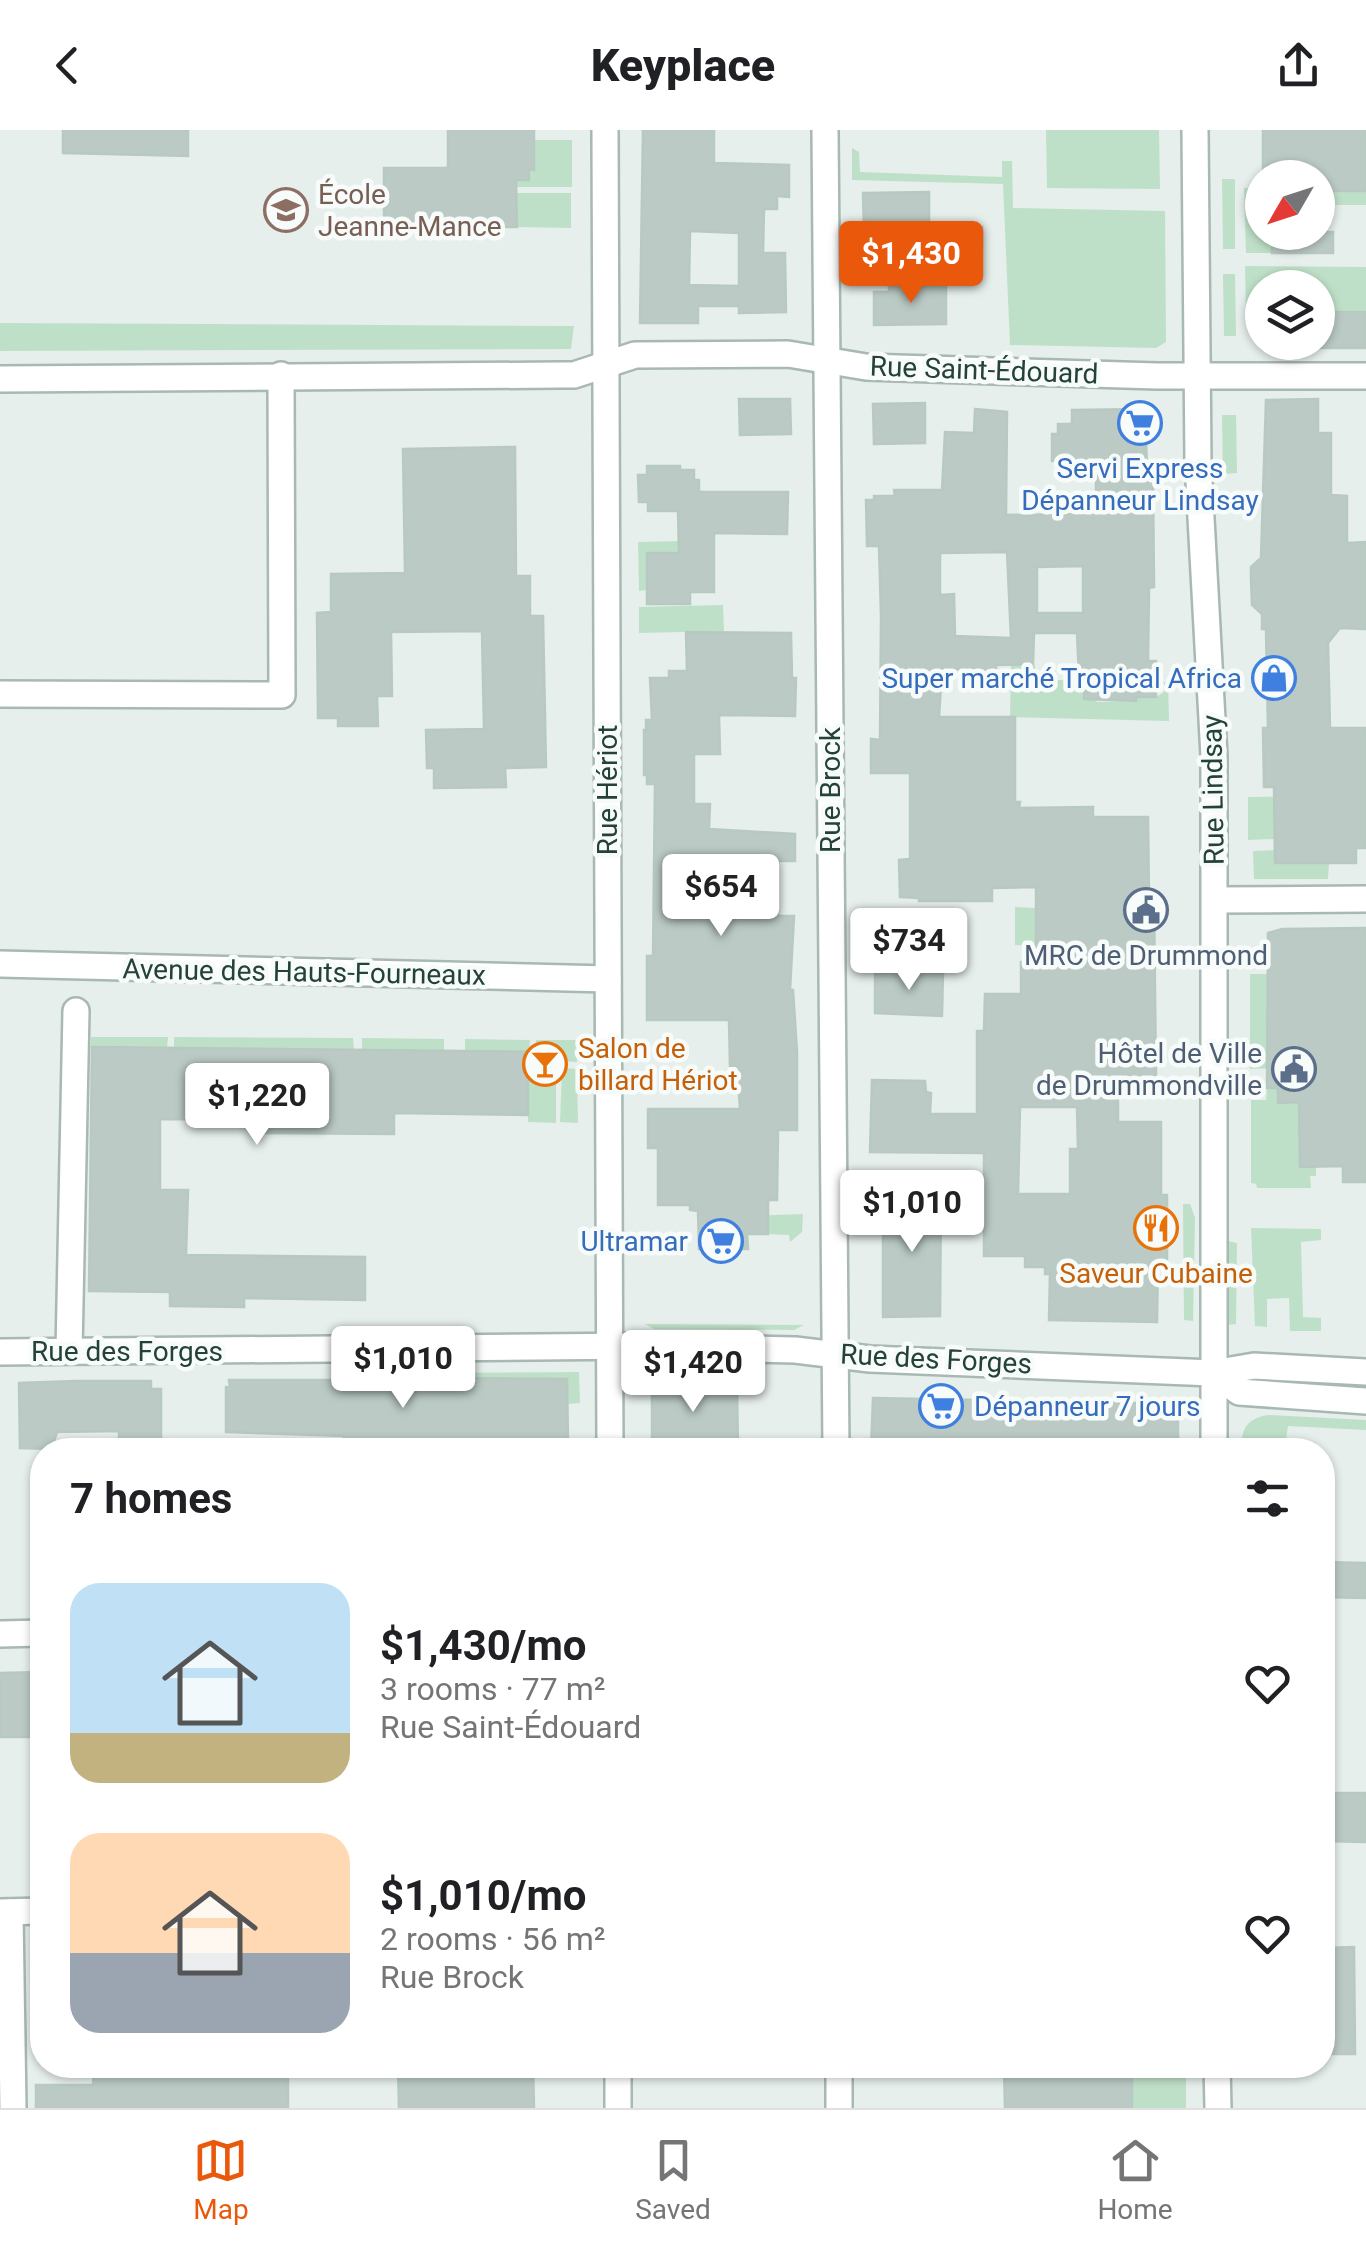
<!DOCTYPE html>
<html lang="en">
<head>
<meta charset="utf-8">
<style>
	body { margin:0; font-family:Roboto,sans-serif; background:#f6f6f6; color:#202124; height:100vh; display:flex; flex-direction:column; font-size:38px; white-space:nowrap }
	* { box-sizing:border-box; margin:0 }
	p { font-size:32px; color:#757577 }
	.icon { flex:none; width:55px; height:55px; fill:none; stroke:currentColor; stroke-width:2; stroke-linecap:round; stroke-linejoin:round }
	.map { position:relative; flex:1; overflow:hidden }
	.drawer { position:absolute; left:30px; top:1308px; width:1305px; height:640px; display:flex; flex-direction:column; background:#fff; border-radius:40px; box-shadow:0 2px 8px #0004 }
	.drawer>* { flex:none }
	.needle { width:65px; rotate:231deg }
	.controls { position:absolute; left:1245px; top:30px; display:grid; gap:20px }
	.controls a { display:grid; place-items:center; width:90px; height:90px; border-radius:50%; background:#fff; box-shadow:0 2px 8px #0004; font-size:50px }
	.price { position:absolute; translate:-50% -85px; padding:0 22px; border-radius:10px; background:#fff; color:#222; font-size:32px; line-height:65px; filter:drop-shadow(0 2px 5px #0008) }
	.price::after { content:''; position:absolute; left:50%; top:60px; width:30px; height:22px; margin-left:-15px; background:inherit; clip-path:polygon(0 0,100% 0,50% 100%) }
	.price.active { background:#ea580c; color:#fff }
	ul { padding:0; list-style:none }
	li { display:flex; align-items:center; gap:30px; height:250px; padding:0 40px }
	li span { display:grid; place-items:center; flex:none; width:280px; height:200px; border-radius:30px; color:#555 }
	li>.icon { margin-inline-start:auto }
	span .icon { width:120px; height:120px; fill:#fffc; stroke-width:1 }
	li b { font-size:42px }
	h2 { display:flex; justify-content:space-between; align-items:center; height:120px; padding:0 40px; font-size:42px }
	header { display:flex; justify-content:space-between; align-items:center; height:130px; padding:0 40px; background:#fff; font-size:45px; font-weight:800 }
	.tab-bar { display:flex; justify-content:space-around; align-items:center; height:140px; border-top:2px solid #e0e0e0; background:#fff; font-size:28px; color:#757577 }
	.tab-bar a { display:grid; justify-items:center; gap:5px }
	.tab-bar .active { color:#ea580c }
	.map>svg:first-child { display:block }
</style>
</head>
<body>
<header><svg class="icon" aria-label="back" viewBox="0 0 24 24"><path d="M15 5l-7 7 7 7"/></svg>Keyplace<svg class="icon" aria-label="share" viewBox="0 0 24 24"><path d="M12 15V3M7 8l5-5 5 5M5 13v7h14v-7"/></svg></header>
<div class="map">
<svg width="1366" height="1978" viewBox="0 0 1366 1978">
	<rect width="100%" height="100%" fill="#e6efeb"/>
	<!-- green -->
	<g fill="#bfe0c8">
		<path d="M1046,0h113l1,59 -113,-1z"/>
		<path d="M534,10h38v47h-55l-1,-7h13z"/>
		<path d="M852,18l7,4 1,20 142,5v-16h10l1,47 152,3 1,131 -10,6 -146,-3 -7,-161 -151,-4z"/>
		<path d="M1263,45h78v16h25v14h-33v8h-15v-35h-55z"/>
		<path d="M1222,49h13v70h-12z"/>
		<path d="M1262,51v51l10,1v20h-26l-2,-65 18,1z"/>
		<path d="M516,63h55v35l-54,-1z"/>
		<path d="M1245,136l121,1v45h-48v-24h-56v23h-16z"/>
		<path d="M1223,144h12l1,62h-12z"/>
		<path d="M0,193l574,3 -3,23 -571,2z"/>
		<path d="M1222,285h14l1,58 -14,1z"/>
		<path d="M679,411v12h-32v37l-8,1 -1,-49z"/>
		<path d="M723,475l1,26 -85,2v-26z"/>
		<path d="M1011,535h24l1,15h40l8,-4 13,26 39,-1v-4h20l8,-5v-10h4l1,39 -159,-4z"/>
		<path d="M1361,666l-86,43 -27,1v-43z"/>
		<path d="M1275,720l1,13h53l-1,16h-74l-1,-28z"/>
		<path d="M1015,777l21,1v38l-21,-1z"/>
		<path d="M1250,844h42l-14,94 -28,1z"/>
		<path d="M91,907h77l-1,11 -76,-1z"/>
		<path d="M174,907l179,1 1,12 -180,-2z"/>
		<path d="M362,908l82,1v12l-82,-1z"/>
		<path d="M465,909l65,1 -1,12 -64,-1z"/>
		<path d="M536,910h41v22l-23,-1v-9h-19z"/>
		<path d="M562,938l15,1 1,54 -18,-1z"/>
		<path d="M528,946h28v47l-28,-1z"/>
		<path d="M1267,958h11l21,14 1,65h16v9h-6l1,12h-54l-1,-4 -5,-1v-83h15z"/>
		<path d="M1183,1074h7l5,14 -2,103 -9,-1z"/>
		<path d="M803,1084l-1,18 -12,10 -1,-7 -21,-1v-13l-16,-5z"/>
		<path d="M1251,1098l70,1v11l-20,2 2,75 18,1v13h-31l-1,-33 -22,1v28l-12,-1z"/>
		<path d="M1228,1111l9,2 -1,81 -10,1z"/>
		<path d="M645,1194l159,1 -10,5 -140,-1z"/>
		<path d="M579,1242l1,31 -12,1 -1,-25 -146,1v-7z"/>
		<path d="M1268,1285l98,5v10l-78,-4 -3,21 -43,2c-2,-20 6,-31 26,-34z"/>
		<rect x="1132" y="1935" width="54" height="43"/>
	</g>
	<!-- building -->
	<g fill="#bbcac4" stroke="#b8c9c2" stroke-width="2.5" fill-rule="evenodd">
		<path d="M63,0h125v26l-125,-3z"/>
		<path d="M448,0h86v40l-5,-1v11h-13l1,47h-133v-59h64z"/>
		<path d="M643,0h71v33l75,2v32l-12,-1v13h-13l-1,44h22l1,59 -47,1v-7h-41v17h-58zM690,101l49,2v53l-50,-1z"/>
		<path d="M1263,0h103v61h-48v-16h-55z"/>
		<path d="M929,62v37l-65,1 -1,-37z"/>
		<path d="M941,97h41v21h-9v11h-31z"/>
		<rect x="1272" y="102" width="61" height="21"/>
		<path d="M889,156h57v38l-72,1v-33h15z"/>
		<rect x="1318" y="182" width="48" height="36"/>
		<path d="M739,269h51l1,35 -51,1z"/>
		<path d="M1318,269v34h13v62l16,1v47l19,-1v87l-26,-1 -12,15 2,85h36v120h-10v15h-81l-1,-76h-10l-1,-59h5l-2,-99h-4v-15l-10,-9 -1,-27v-11l10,-9 5,-158z"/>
		<path d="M925,273v40l-51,1 -1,-40z"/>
		<path d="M975,279l32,3 -1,103 81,-1v-6h9v-48l-44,1v-27h6v-10h14v-14l73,-1 2,59h6v12l1,107 -5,1 -1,73h8v36h-20v4l-52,-2v-23h-5l-2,-43h-43l-1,31 -37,1v6l-54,-2 -3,48h76v85h5l-1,6 74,-1v10h55l1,83h5l2,179h-38v43h43v73h6v66l-9,-1 -1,62 -108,-2 1,-46h-5v-7h-20v-11h-41v-103l-114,-1 2,-72 53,1 1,11 5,1 -1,21h47v-83h7l1,-37h36v-32h15v-75l-44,1v13h-73v-3l-19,-1 -1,-37 11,-1v-86h-39v-34l9,1 1,-124 -2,-70h-12l-1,-46h8v-4h21l-1,-6h48l3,-58 29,1zM1007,422l4,86 -56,-2 -1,-42 -14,1v-42zM1083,436v47h-46v-46zM1020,977h57l1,42h-8v45h-52z"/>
		<path d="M515,317l1,129h14v40h13l3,151 -41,1 1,19 -72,1v-20h-7l-1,-38 58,-1 -2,-98 -91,1 1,64h-15l1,30h-40v-8h-20l-1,-105 14,-1v-38l74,-1 -2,-124z"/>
		<path d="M647,336h33v4h14v10h5v12h89l-1,42 -73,-1v59h-24v12h-43v-51h32l-1,-42h-30v-9h-9l-1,-27h9z"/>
		<path d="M686,502l105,1 1,45h4l-1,38 -76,-1 1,39h-26v50h16l-1,25 86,5v27h-17v55h16l-4,74h3l4,62v78h-19l-1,70h-9v34h-21l1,15h-49l-1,-38 -8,-1v-5h-32v-57h-10v-39h92l-3,-43h-7l-1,-46h-82v-64h6l2,-172h-8v-9h-3v-45h2v-10h6l-2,-42h19v-7h18z"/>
		<path d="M1366,798v254h-23v-16l-43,1 -1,-65 -21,1v-15h-11l1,-155 14,-4z"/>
		<path d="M875,841l68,1 -1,44 -67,-3z"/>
		<path d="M92,917l462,5v24h-26v39l-134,-2v21l-142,-1 1,-13 -93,-1v71h28l-2,65 179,2v43l-121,-2v9l-74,-1v-14l-81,-1z"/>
		<path d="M883,1063h58l-1,123 -57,1z"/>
		<path d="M337,1247l230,2 1,62 -96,1v8h-128v-14l-118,-4v-45h4l-1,-7h108z"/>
		<path d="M652,1247h55v11h30l1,61h-86z"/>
		<path d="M76,1251h75v8h10v61h-42v-19l-62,1 -5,17 -32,-1 -1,-65z"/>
		<path d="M873,1268l305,6v46h-307z"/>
		<path d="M1322,1432l44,1v35l-44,-1z"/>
		<path d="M42,1542v65h-42v-64z"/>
		<path d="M1322,1663h44v49l-44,-1z"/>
		<path d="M1354,1817l1,107h-33v-106z"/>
		<path d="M94,1935h194v43h-252v-23h57z"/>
		<path d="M398,1935h135l1,43h-135z"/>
		<path d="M1004,1935h128v43h-127z"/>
	</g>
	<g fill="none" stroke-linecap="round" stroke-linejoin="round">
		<!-- minor casing -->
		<g stroke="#a8b8b2" stroke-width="30">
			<g id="minor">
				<path d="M605,0l5,1320"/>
				<path d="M825,0l11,1320"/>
				<path d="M1195,0l3,333 16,293v694"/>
				<path d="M0,249l561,-4h13l61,-20 153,-1 78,13 291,9h209"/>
				<path d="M0,564l282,1 -1,-320"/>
				<path d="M1216,770l150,-1"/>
				<path d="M0,834l608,15"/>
				<path d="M69,1221l7,-340"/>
				<path d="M0,1222l642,-6 153,4 75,9 343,14 41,-7 112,6"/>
				<path d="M1213,1243l26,19 127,9"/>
				<path d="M0,1504l42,-1"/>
				<path d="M0,1782l42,-1"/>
				<path d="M10,1782l3,196"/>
				<path d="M618,1935v43"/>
				<path d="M839,1935v43"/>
				<path d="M1217,1935l1,43"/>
			</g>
		</g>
		<!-- minor -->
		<use href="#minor" stroke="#fff" stroke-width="25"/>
	</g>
	<!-- icons -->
	<defs>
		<g id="school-ring" transform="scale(2.25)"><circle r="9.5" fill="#f7fbf9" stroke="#8d6e63" stroke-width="1.5"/><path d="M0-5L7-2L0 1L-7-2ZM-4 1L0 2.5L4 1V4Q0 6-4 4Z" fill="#8d6e63"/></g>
		<g id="supermarket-ring" transform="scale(2.25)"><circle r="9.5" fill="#f7fbf9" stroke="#3f7fe0" stroke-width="1.5"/><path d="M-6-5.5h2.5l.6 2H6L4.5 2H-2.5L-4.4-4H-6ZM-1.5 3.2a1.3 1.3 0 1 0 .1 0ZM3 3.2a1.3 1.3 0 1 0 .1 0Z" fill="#3f7fe0"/></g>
		<g id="shop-ring" transform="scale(2.25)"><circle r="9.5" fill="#f7fbf9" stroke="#3f7fe0" stroke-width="1.5"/><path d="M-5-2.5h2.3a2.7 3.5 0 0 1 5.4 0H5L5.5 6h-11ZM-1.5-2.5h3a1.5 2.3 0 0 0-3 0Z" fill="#3f7fe0"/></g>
		<g id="civic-ring" transform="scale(2.25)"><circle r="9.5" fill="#f7fbf9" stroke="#5c6f8a" stroke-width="1.5"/><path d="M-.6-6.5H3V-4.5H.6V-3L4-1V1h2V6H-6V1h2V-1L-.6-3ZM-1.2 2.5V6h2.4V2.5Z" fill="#5c6f8a"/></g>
		<g id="bar-ring" transform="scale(2.25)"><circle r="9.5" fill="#f7fbf9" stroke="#e8710a" stroke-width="1.5"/><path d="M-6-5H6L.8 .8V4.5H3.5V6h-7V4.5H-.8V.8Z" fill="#e8710a"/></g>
		<g id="restaurant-ring" transform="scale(2.25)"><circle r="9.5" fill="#f7fbf9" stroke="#e8710a" stroke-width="1.5"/><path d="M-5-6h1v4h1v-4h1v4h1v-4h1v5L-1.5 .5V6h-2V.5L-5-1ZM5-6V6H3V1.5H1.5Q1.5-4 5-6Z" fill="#e8710a"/></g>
	</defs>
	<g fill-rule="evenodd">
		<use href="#school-ring" x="286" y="80"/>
		<use href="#supermarket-ring" x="1140" y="293"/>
		<use href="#shop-ring" x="1274" y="548"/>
		<use href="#civic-ring" x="1146" y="780"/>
		<use href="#bar-ring" x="545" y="934"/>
		<use href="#civic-ring" x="1294" y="939"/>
		<use href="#restaurant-ring" x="1156" y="1098"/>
		<use href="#supermarket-ring" x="721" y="1111"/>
		<use href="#supermarket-ring" x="941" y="1276"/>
	</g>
	<g text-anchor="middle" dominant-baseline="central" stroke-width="9" stroke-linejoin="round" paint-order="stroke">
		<!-- education labels -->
		<g font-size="28" fill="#785e54" stroke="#f7fbf9" text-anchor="start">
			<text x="318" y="64">École<tspan x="318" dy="32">Jeanne-Mance</tspan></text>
		</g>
		<!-- street labels -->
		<g font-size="28" fill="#24423a" stroke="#f7fbf9">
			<text transform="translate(984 240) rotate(2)">Rue Saint-Édouard</text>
			<text transform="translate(607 660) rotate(-90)">Rue Hériot</text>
			<text transform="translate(830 660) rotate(-90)">Rue Brock</text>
			<text transform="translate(1213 660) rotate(-91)">Rue Lindsay</text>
			<text transform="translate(304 842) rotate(1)">Avenue des Hauts-Fourneaux</text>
			<text x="127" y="1221">Rue des Forges</text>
			<text transform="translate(936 1229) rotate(3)">Rue des Forges</text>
		</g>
		<!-- shop labels -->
		<g font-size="28" fill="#366cbe" stroke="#f7fbf9" text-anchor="end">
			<text x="1140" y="338" text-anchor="middle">Servi Express<tspan x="1140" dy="32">Dépanneur Lindsay</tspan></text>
			<text x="1242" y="548">Super marché Tropical Africa</text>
			<text x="688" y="1111">Ultramar</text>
			<text x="974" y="1276" text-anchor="start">Dépanneur 7 jours</text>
		</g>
		<!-- service labels -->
		<g font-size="28" fill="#4e5e75" stroke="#f7fbf9">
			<text x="1146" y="825">MRC de Drummond</text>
			<text x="1262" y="923" text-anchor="end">Hôtel de Ville<tspan x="1262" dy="32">de Drummondville</tspan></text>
		</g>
		<!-- food labels -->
		<g font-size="28" fill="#c56008" stroke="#f7fbf9" text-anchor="start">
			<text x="578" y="918">Salon de<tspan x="578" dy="32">billard Hériot</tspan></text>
			<text x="1156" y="1143" text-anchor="middle">Saveur Cubaine</text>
		</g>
	</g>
</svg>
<div class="controls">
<a><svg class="needle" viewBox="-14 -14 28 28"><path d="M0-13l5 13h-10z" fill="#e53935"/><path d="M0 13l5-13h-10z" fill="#757577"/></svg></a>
<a><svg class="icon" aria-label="layers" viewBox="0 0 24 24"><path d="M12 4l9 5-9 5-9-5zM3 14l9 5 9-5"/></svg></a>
</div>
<b class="price active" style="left:911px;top:176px">$1,430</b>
<b class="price" style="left:721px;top:809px">$654</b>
<b class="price" style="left:909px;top:863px">$734</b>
<b class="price" style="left:257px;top:1018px">$1,220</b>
<b class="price" style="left:912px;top:1125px">$1,010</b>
<b class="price" style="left:403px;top:1281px">$1,010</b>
<b class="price" style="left:693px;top:1285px">$1,420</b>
<section class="drawer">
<h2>7 homes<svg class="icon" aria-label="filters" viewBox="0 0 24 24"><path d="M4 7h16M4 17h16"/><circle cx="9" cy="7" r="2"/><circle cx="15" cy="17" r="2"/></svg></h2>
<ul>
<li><span style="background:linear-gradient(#bfe0f5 75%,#c2b280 0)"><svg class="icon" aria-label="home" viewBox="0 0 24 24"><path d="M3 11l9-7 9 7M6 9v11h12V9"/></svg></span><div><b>$1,430/mo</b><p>3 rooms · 77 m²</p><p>Rue Saint-Édouard</p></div><svg class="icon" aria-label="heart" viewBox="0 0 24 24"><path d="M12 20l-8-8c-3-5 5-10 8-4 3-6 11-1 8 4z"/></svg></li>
<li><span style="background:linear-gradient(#ffd9b3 60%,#9aa5b1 0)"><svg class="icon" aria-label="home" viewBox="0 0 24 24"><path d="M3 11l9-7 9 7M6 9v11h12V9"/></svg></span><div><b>$1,010/mo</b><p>2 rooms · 56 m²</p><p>Rue Brock</p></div><svg class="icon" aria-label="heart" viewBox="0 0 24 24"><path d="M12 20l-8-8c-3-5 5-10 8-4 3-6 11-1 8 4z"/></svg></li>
</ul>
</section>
</div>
<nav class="tab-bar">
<a class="active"><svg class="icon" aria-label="map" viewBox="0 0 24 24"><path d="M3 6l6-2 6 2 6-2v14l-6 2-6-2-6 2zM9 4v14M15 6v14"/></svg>Map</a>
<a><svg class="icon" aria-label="saved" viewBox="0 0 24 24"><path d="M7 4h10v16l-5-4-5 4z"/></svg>Saved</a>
<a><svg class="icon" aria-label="home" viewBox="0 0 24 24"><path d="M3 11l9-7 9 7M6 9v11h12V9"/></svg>Home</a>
</nav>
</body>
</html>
